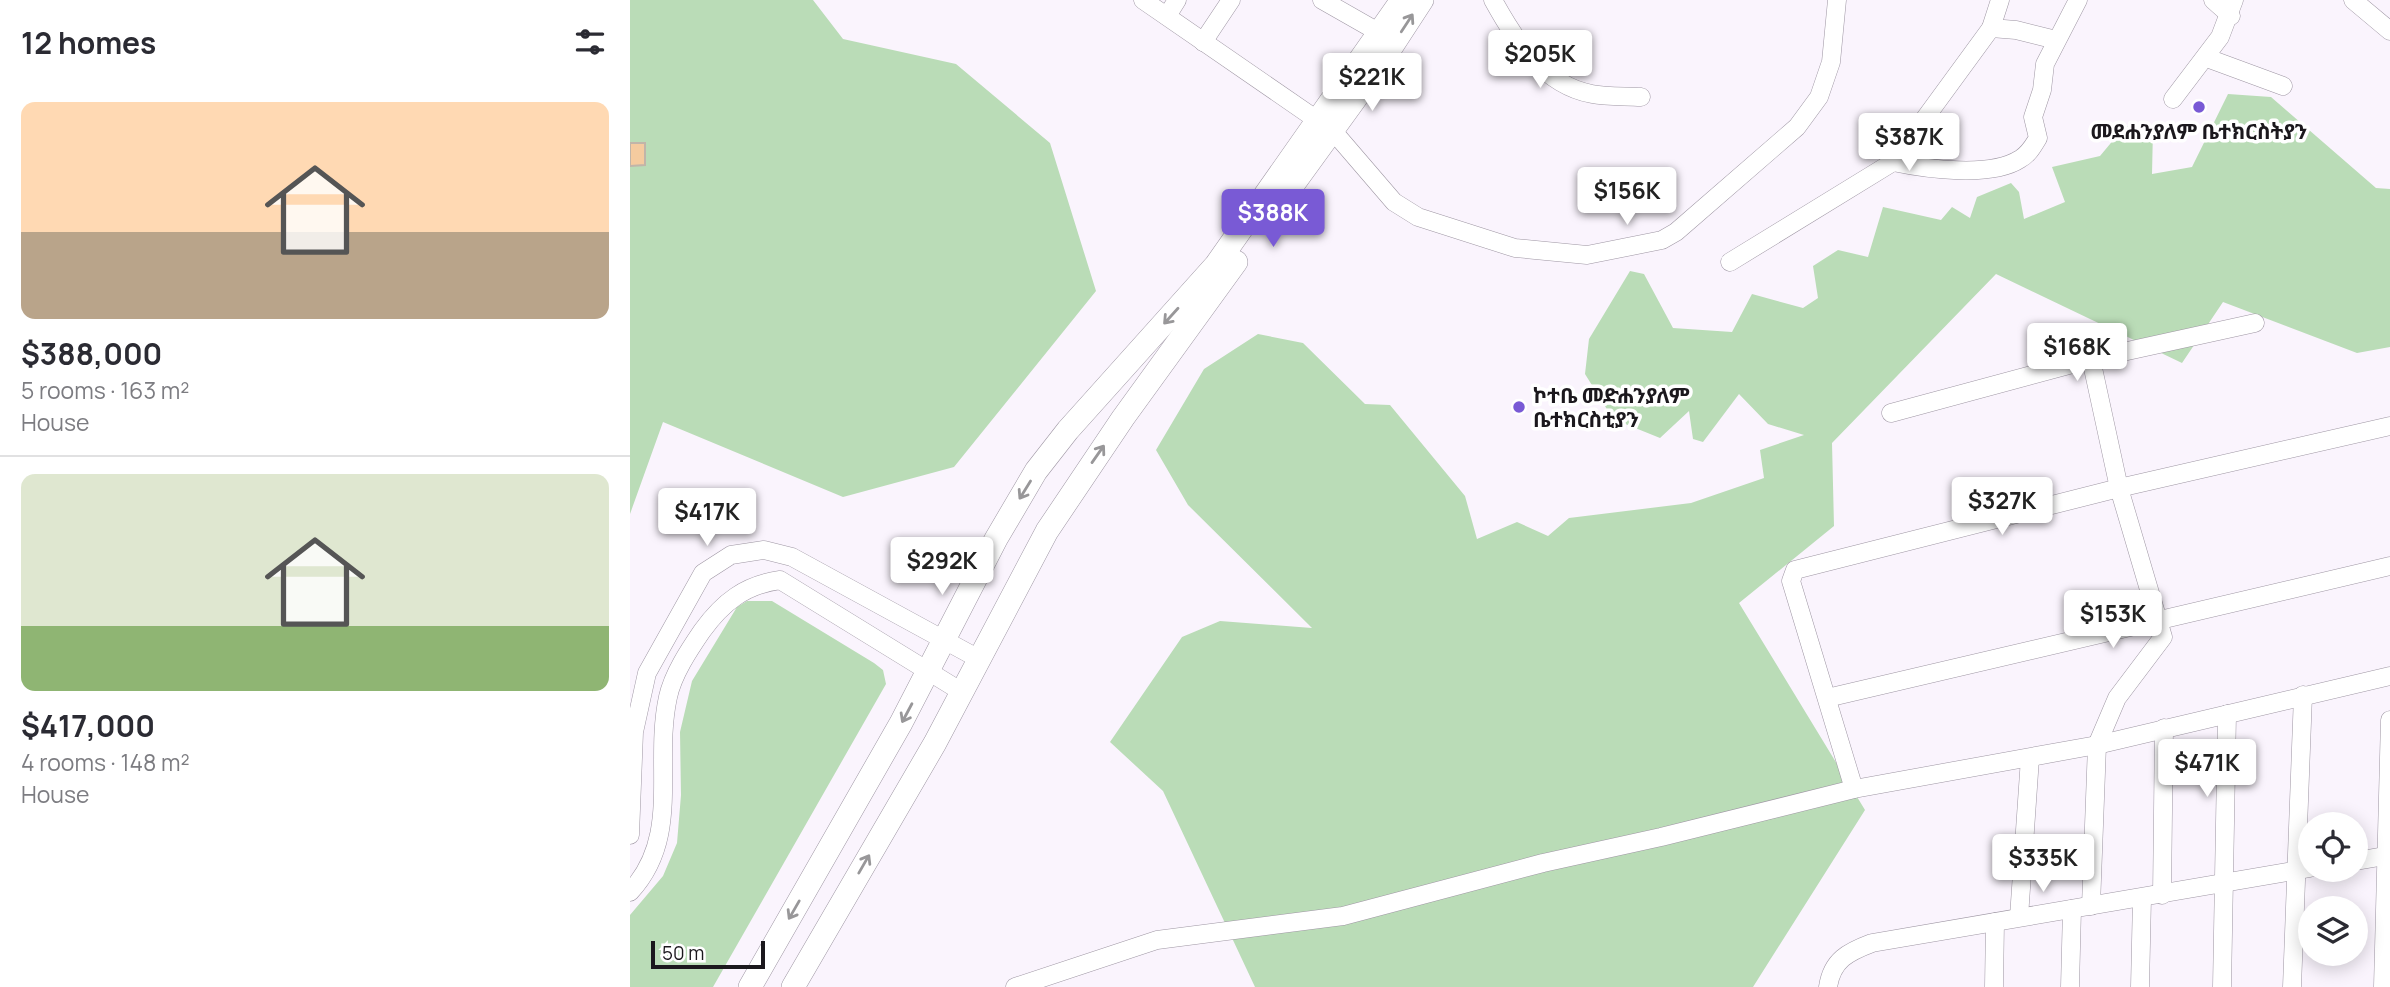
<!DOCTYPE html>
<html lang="en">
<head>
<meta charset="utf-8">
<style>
	body { margin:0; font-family:Manrope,"Noto Sans Ethiopic",sans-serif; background:#f2f2f3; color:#2b2b33; height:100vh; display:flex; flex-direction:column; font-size:26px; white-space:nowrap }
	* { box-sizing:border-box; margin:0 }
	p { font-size:23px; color:#7c7c81 }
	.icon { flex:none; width:38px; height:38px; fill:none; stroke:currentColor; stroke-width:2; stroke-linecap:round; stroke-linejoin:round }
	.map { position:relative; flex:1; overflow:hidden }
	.details { display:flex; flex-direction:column; background:#fff; width:630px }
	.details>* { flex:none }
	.tools { position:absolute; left:1668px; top:812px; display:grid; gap:14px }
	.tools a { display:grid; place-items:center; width:70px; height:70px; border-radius:50%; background:#fff; box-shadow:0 4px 18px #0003; font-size:35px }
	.scale { position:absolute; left:21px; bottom:18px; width:114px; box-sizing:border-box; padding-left:7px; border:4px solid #1b181d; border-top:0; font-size:19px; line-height:24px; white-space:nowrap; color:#1b181d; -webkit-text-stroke:5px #fff; paint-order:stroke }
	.price { position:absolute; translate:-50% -60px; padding:0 16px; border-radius:7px; background:#fff; color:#222; font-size:23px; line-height:46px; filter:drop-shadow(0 2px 4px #0008) }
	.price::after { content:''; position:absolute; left:50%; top:42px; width:21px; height:16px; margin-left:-10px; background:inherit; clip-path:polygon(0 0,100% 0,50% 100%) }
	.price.current { background:#795ad5; color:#fff }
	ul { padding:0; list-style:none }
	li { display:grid; align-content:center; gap:14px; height:371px; padding:0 21px }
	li+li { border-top:2px solid #e1e1e2 }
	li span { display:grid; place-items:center; height:217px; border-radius:14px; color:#555 }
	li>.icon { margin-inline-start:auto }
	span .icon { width:126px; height:126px; fill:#fffc; stroke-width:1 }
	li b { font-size:30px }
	h2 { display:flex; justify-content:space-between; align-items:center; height:84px; padding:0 21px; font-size:30px }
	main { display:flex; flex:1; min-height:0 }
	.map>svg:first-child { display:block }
</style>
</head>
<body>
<main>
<section class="details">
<h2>12 homes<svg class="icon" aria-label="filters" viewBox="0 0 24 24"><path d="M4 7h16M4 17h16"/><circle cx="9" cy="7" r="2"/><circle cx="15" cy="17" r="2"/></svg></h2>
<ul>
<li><span style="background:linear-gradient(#ffd9b3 60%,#b9a48a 0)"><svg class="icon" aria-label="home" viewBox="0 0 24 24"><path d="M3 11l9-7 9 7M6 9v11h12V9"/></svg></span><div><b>$388,000</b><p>5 rooms · 163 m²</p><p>House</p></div></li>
<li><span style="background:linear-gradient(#dfe7d0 70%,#8fb573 0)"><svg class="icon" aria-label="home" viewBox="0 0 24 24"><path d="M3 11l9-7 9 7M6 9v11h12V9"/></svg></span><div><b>$417,000</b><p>4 rooms · 148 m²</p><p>House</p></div></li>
</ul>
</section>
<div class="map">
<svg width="1760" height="987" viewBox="0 0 1760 987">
	<rect width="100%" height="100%" fill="#faf4fd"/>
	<!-- green -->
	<g fill="#badcb7">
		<path d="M0,0h183l30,39 113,25 94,79 46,148 -142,176 -111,30 -180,-75 -33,92z"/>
		<path d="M1598,94l43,3 105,91 14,1v158l-33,6 -134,-51 -41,61 -186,-89 -164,169 2,83 -95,77 126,207 -112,177h-498l-92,-196 -53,-49 72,-105 38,-16 92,7 -124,-123 -32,-55 48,-81 54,-35 45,9 62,61 25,1 75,91 12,43 40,-17 31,14 21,-18 122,-15 73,-25 -4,-28 44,-15 -36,-11 -29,-30 -36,48 -10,-3 -4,-28 -29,27 -47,-19 -28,-45 4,-35 41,-68 14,3 29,54 59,4 20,-38 51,14 15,-10 -5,-32 25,-16 30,7 15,-50 58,13 11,-13 18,11 7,-21 34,-14 8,9 5,27 41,-17 -13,-35 48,-11 25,-30 28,3 -1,45 40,-7z"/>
		<path d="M117,601h25l102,62 9,7 3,14 -173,303h-83v-72l33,-39 14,-33 4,-48 -1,-63 12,-51 45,-74z"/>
	</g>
	<!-- building -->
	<path fill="#f5cb9f" stroke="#c1b5a9" stroke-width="2" d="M0,143h15v22l-15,1z"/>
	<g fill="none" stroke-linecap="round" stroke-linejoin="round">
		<!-- minor casing -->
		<g stroke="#9e96a3" stroke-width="19">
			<g id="minor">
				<path d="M513,0l190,131 61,71 24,15 97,31 72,7 75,-15 14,-8 121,-105 22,-30 12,-35 6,-62"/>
				<path d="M692,0l58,33"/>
				<path d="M863,0c22,40 50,85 99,94 15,3 33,2 49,3"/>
				<path d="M1583,0l18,16"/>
				<path d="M1723,0l37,31"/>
				<path d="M537,16l10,-16"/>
				<path d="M1361,28l25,2 40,10"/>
				<path d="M573,42l28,-42"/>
				<path d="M1577,58l76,28"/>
				<path d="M1543,99l47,-62 14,-37"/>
				<path d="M1263,162c33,7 98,16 127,-3 9,-5 13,-13 18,-21l-5,-21 9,-27 3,-26 33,-64"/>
				<path d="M1100,262l163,-100 98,-134 9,-28"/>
				<path d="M1461,359l28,129 44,149 -46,61 -20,47 -6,161"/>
				<path d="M1261,413l200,-54 164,-36"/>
				<path d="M1197,698l563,-132"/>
				<path d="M1224,789l-63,-208 4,-11 324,-82 271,-62"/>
				<path d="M0,835l4,-103 13,-59 56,-100 28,-18 33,-5 28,7 187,102"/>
				<path d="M1726,861l34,-6"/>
				<path d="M0,892c52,-56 23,-126 38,-195 5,-23 21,-47 34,-66 21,-29 43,-46 78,-51l182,112"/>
				<path d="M1532,895l2,-167"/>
				<path d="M1389,917l11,-159"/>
				<path d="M385,987l142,-47 186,-24 200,-53 118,-26 193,-48 243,-44 293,-69"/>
				<path d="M1198,987c4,-27 20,-35 44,-44l438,-75"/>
				<path d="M1364,987l1,-65"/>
				<path d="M1440,987l2,-78"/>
				<path d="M1510,987l2,-89"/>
				<path d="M1592,987l5,-273"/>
				<path d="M1662,987l11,-292"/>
				<path d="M1753,987l7,-267"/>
			</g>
		</g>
		<!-- major casing -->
		<g stroke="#9e96a3" stroke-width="24">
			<g id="major">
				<path d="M641,215l108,-149 43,-66"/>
				<path d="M120,987l151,-264 95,-184 40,-68 32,-41 148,-165 186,-265"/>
				<path d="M163,987l142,-244 112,-212 76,-113 113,-156"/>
			</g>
		</g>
		<!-- minor -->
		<use href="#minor" stroke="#fff" stroke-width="18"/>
		<!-- major -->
		<use href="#major" stroke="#fff" stroke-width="23"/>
	</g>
	<!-- one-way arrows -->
	<defs><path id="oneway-shaft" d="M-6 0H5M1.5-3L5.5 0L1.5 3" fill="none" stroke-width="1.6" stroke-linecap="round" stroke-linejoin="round" transform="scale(1.75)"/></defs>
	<g stroke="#989799">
		<use href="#oneway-shaft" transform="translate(777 23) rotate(-57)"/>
		<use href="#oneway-shaft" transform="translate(541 316) rotate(132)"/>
		<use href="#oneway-shaft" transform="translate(468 454) rotate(-55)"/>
		<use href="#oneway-shaft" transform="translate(395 490) rotate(122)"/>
		<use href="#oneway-shaft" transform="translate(277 713) rotate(118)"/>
		<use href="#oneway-shaft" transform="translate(234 864) rotate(-60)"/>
		<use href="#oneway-shaft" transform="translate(164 910) rotate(120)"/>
	</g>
	<!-- markers -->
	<g fill="#795ad5" stroke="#fff" stroke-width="2.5">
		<circle cx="1569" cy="107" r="7"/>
		<circle cx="889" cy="407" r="7"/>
	</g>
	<g text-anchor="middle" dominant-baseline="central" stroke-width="7" stroke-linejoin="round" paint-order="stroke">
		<!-- poi labels -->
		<g font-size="21" font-weight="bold" fill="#1b181d" stroke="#fff">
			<text x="1569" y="131">መደሐንያለም ቤተክርስትያን</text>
			<text x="903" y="395" text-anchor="start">ኮተቤ መድሐንያለም<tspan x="903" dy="24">ቤተክርስቲያን</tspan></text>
		</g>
	</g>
</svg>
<div class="tools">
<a><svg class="icon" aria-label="locate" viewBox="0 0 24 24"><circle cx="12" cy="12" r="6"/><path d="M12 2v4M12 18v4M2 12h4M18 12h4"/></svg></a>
<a><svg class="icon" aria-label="layers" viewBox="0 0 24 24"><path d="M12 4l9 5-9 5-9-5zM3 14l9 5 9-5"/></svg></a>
</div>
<div class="scale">50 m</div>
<b class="price" style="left:910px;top:90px">$205K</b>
<b class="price" style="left:742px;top:113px">$221K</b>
<b class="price" style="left:1279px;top:173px">$387K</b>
<b class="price" style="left:997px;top:227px">$156K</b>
<b class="price current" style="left:643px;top:249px">$388K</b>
<b class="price" style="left:1447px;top:383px">$168K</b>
<b class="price" style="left:1372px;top:537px">$327K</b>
<b class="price" style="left:77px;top:548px">$417K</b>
<b class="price" style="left:312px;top:597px">$292K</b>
<b class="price" style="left:1483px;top:650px">$153K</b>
<b class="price" style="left:1577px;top:799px">$471K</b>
<b class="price" style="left:1413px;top:894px">$335K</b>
</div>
</main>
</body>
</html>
